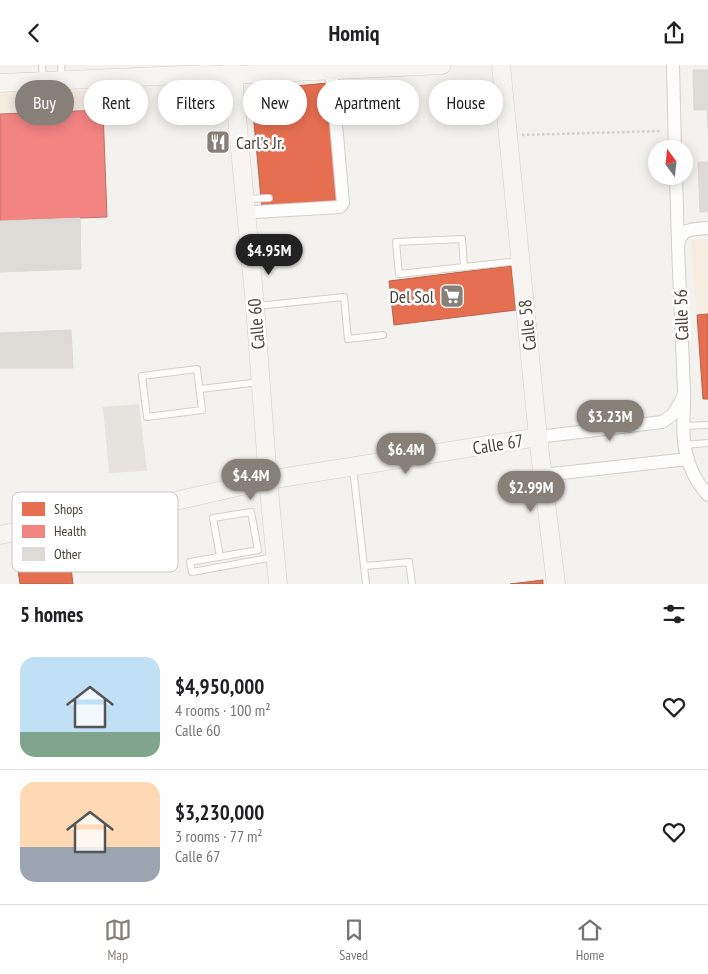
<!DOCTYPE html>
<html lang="en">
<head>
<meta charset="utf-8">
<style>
	body { margin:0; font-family:"PT Sans Narrow",sans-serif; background:#f2f2f2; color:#202124; height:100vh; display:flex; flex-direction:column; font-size:19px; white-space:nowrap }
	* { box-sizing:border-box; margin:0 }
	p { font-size:16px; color:#757577 }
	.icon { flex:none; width:28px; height:28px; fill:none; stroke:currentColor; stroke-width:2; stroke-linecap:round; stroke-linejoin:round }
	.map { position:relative; height:519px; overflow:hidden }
	.side { display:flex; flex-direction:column; background:#fff; flex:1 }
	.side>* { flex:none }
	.hud { position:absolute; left:15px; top:15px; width:679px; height:45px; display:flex; gap:10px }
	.needle { width:32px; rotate:345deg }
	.controls { position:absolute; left:648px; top:75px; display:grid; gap:10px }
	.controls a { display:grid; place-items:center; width:45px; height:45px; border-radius:50%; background:#fff; box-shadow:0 2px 12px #0003; font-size:25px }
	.price { position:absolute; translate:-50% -42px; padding:0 11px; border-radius:18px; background:#878078; color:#fff; font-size:16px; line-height:32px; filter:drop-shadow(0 1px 2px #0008) }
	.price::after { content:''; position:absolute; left:50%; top:30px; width:15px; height:11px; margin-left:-8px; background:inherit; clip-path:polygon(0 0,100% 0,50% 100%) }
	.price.selected { background:#222; color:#fff }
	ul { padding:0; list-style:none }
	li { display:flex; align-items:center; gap:15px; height:125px; padding:0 20px }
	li+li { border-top:1px solid #e0e0e0 }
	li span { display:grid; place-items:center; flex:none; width:140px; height:100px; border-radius:15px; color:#555 }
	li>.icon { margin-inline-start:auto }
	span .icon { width:60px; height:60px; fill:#fffc; stroke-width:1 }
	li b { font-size:21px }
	h2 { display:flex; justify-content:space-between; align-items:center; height:60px; padding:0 20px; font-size:21px }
	.tag { padding:0 18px; border-radius:22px; background:#fff; box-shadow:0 2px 12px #0003; font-size:18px; line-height:45px }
	.tag.selected { background:#878078; color:#fff }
	header { display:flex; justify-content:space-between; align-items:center; height:65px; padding:0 20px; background:#fff; font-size:22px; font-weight:700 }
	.menu { display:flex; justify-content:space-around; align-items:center; height:70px; border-top:1px solid #e0e0e0; background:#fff; font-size:14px; color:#757577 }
	.menu a { display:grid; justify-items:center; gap:2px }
	.menu .selected { color:#878078 }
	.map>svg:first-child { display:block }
</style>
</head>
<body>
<header><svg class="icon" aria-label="back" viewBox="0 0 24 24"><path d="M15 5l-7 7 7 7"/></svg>Homiq<svg class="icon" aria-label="share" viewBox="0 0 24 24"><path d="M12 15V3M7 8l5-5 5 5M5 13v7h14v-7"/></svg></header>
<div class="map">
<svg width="708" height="519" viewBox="0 0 708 519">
	<rect width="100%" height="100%" fill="#f4f2ee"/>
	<!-- commercial -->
	<g fill="#f6ede1">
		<path d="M102,25l1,20 -103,5v-21z"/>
		<path d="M708,174v160h-5l-12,-159z"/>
	</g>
	<!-- parking -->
	<path fill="#e6e3df" d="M139,339l8,67 -38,2 -6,-66z"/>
	<!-- shops -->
	<g fill="#e76f51" stroke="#b8624a">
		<path d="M328,18l11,119 -77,7 -11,-119z"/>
		<path d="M511,201l5,44 -122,15 -5,-44z"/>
		<path d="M708,249v85h-5l-6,-84z"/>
		<path d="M67,470l6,49h-53l-5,-36 5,-7z"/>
		<path d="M543,515v4h-33z"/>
	</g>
	<!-- health -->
	<path fill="#f28482" stroke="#c0706c" d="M103,45l4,107 -107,4v-107z"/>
	<!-- building -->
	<g fill="#dedbd6" stroke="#dcd9d4">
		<path d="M693,5h15v59l-1,-19h-13z"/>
		<path d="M698,97h10v50h-8z"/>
		<path d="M80,153l1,51 -81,3v-51z"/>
		<path d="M71,265l2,38h-73v-35z"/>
	</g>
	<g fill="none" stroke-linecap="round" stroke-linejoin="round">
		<!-- lane casing -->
		<g stroke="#d2d0cb" stroke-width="8">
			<g id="lane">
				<path d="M42,0l1,15"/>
				<path d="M61,0l1,14"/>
				<path d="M245,134l24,-1"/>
				<path d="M464,202l-2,-28 -66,3 3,32 121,-13"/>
				<path d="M257,241l87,-9 4,42 35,-4"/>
				<path d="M197,304l5,41 -55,7 -5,-41z"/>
				<path d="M200,324l61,-7"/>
				<path d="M684,361l24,-1"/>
				<path d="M684,380l24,-2"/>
				<path d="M353,403l13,116"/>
				<path d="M220,492l-7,-39 38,-6 7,38 -68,12 2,10 82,-15"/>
				<path d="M365,501l44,-4 3,22"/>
			</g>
		</g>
		<!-- street casing -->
		<g stroke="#d2d0cb" stroke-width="14">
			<g id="street">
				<path d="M673,0l2,84"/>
				<path d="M676,111l2,67"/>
				<path d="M256,147l84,-5 3,-4 -11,-124"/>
				<path d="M708,163c-15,1 -28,0 -30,18 2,48 4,97 6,145 1,19 -3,38 1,57 3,17 11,34 23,47"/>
				<path d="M538,372l124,-15c12,-7 14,-11 20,-24"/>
				<path d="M543,410l145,-16"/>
			</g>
		</g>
		<!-- secondary casing -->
		<g stroke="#d4cfc5" stroke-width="19">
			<g id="secondary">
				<path d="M232,0l23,241 13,174 10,104"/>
				<path d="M501,0l37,372 18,147"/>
				<path d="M0,18l205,-9 28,1 209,-10"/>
				<path d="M0,470l140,-26 128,-29 270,-43"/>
			</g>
		</g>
		<!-- path -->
		<path stroke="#d4d2cc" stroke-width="2.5" stroke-dasharray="2.5 2.5" stroke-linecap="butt" d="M522,70l140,-4"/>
		<!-- lane -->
		<use href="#lane" stroke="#fdfdfc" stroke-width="6"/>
		<!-- street -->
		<use href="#street" stroke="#fdfdfc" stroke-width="12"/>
		<!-- secondary -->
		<use href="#secondary" stroke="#f7f5f1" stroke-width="18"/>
	</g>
	<!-- icons -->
	<defs>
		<g id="restaurant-square" transform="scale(1.25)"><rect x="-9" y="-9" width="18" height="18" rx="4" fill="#878078" stroke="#fff"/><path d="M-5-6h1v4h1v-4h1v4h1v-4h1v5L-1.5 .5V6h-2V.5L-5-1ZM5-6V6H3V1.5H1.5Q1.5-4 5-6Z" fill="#fff"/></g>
		<g id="supermarket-square" transform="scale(1.25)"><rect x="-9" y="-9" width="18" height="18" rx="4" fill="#878078" stroke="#fff"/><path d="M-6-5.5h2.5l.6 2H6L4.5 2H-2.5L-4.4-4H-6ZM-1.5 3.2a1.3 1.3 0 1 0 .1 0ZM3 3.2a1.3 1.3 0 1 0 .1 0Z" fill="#fff"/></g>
	</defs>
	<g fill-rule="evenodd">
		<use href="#restaurant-square" x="218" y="77"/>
		<use href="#supermarket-square" x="452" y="231"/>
	</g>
	<g text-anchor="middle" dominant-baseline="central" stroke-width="5" stroke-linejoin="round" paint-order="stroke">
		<!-- poi labels -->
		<g font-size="18" fill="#4c4338" stroke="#fff" text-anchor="start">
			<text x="236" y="77">Carl's Jr.</text>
			<text x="434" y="231" text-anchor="end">Del Sol</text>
		</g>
		<!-- street labels -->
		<g font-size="18" fill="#4c4338" stroke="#fff">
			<text transform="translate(681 250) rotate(-92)">Calle 56</text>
			<text transform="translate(256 259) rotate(-95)">Calle 60</text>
			<text transform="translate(527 260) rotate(-96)">Calle 58</text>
			<text transform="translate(498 379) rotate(-9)">Calle 67</text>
		</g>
	</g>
	<!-- legend -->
	<rect x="12" y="427" width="166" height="80" rx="8" fill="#fff" stroke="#c9c7c3" stroke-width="1"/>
	<rect x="22" y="437" width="23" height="14" fill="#e76f51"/>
	<rect x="22" y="460" width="23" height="13" fill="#f28482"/>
	<rect x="22" y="482" width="23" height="14" fill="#dedbd6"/>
	<g font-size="14" fill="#4c4338">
		<text x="54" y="449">Shops</text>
		<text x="54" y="471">Health</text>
		<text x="54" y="494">Other</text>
	</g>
</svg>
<div class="controls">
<a><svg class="needle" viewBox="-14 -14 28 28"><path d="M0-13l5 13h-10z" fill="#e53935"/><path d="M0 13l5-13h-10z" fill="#757577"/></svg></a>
</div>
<b class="price selected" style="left:269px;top:211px">$4.95M</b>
<b class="price" style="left:610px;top:377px">$3.23M</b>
<b class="price" style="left:406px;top:410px">$6.4M</b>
<b class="price" style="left:251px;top:436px">$4.4M</b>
<b class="price" style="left:531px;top:448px">$2.99M</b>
<div class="hud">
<a class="tag selected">Buy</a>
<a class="tag">Rent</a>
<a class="tag">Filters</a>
<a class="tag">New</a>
<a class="tag">Apartment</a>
<a class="tag">House</a>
</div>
</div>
<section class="side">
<h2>5 homes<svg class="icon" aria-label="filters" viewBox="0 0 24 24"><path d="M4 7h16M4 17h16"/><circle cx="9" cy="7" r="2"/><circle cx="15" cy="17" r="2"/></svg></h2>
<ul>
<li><span style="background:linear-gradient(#bfe0f5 75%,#7fa58c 0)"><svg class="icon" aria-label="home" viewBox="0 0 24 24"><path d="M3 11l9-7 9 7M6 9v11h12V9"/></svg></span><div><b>$4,950,000</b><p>4 rooms · 100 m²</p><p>Calle 60</p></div><svg class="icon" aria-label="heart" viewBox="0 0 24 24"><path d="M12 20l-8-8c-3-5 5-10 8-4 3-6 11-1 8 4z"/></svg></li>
<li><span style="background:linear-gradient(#ffd9b3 65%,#9aa5b1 0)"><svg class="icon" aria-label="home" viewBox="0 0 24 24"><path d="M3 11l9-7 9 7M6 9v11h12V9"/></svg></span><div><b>$3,230,000</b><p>3 rooms · 77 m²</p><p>Calle 67</p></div><svg class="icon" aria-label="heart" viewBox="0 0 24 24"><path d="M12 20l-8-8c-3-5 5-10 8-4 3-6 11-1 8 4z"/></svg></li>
</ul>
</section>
<nav class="menu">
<a class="selected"><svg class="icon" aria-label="map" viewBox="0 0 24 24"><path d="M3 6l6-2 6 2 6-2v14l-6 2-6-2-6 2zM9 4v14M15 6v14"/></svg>Map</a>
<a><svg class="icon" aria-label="saved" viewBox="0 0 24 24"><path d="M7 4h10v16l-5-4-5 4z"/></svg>Saved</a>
<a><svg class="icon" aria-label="home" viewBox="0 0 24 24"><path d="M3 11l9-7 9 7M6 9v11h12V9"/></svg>Home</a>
</nav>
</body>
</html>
